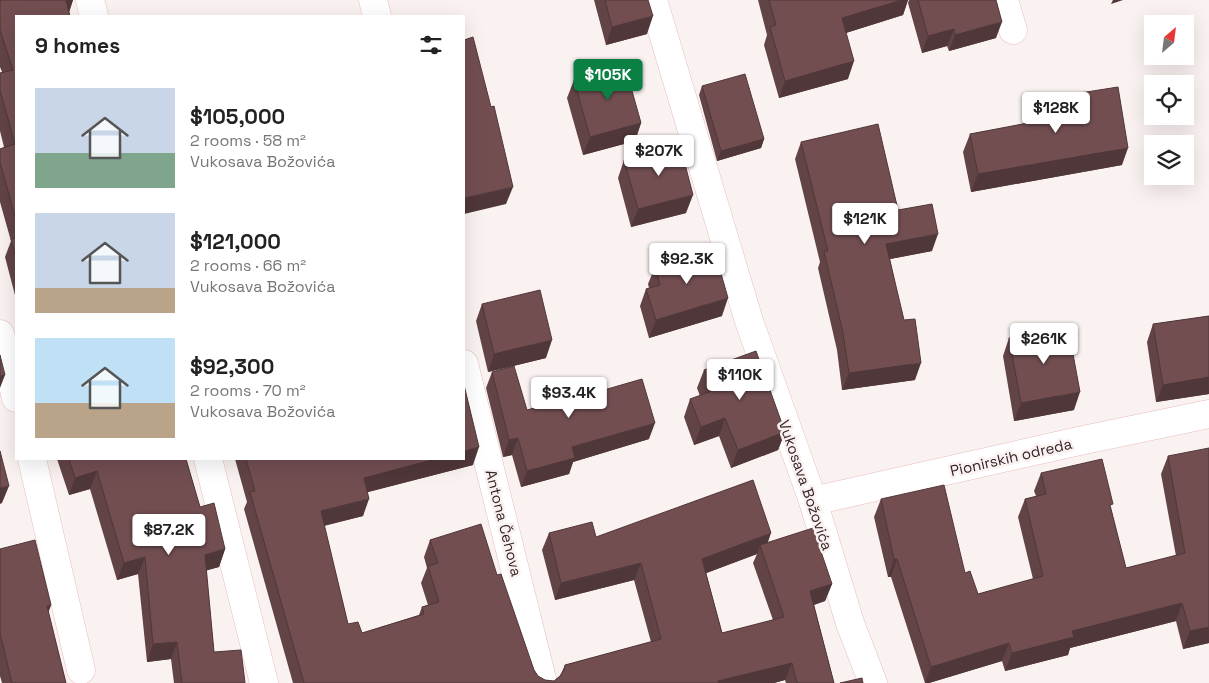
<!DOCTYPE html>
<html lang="en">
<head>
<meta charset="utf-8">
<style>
	body { margin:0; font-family:"Space Grotesk",sans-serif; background:#f2f2f2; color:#222; height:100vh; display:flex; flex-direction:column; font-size:19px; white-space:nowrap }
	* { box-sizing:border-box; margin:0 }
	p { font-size:16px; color:#767676 }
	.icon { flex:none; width:28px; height:28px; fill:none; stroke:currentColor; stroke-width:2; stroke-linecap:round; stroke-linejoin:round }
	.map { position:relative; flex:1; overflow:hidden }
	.panel { position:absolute; left:15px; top:15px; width:450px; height:445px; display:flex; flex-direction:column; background:#fff; border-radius:0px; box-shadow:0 5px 20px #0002 }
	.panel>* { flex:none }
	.needle { width:32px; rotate:28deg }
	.buttons { position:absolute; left:1144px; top:15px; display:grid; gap:10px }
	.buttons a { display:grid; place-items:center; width:50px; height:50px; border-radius:0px; background:#fff; box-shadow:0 5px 20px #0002; font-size:25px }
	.price { position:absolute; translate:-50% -42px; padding:0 11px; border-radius:5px; background:#fff; color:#222; font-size:16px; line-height:32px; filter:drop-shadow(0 1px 2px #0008) }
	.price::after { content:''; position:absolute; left:50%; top:30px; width:15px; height:11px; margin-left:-8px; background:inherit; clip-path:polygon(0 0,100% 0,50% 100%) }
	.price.on { background:#0b8043; color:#fff }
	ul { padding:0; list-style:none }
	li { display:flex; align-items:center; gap:15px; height:125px; padding:0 20px }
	li span { display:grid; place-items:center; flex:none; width:140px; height:100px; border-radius:0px; color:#555 }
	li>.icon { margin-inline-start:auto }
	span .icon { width:60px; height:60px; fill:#fffc; stroke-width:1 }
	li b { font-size:21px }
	h2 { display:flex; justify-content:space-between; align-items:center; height:60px; padding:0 20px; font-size:21px }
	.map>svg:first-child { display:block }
</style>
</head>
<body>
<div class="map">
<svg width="1209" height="683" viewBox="0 0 1209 683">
	<rect width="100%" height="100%" fill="#faf1f1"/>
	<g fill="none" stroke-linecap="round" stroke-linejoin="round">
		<!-- minor casing -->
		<g stroke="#e8bdc0" stroke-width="29">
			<g id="minor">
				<path d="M90,0l4,16"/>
				<path d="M373,0l4,16"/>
				<path d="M653,0l96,321 64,180 37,122 23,60"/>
				<path d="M1004,0l9,30"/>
				<path d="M0,334l16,64"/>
				<path d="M464,364l79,319"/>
				<path d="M32,459l49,211"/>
				<path d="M208,459l56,224"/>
				<path d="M813,501l266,-60 130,-27"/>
			</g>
		</g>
		<!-- minor -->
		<use href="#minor" stroke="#fff" stroke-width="28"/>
	</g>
	<!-- wall -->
	<g fill="#624346" fill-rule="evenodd">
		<path d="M0,0h73l-4,11 -53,5v283l-11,-42 6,-16 -11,-39v-53l4,-2 -4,-16v-58l2,-1 -2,-5z"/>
		<path d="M594,0h54l-1,34 -41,11z"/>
		<path d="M758,0h150l-5,15 -57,18 2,46 -69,19 -15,-53 3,-10z"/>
		<path d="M909,0h87v38l-47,13 -2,-5 -25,7 -14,-50z"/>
		<path d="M574,80l67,43 -6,18 -52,14 -16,-57z"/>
		<path d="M702,86l62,53 -3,9 -44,13 -18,-66z"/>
		<path d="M1061,96l61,69 -151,27 -8,-40 7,-18 85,-16v-4z"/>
		<path d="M801,142l97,68 34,41 -42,8 25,121 -73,10 -5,-40 -19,-82 2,-6 -25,-103z"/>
		<path d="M624,160l62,53 -55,14 -13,-49z"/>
		<path d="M655,267l67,49 -73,22 -9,-32 6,-17 3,-1 -1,-4z"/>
		<path d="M482,304l64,54 -58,14 -12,-51z"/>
		<path d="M1209,316v78l-53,8 -9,-60 6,-18z"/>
		<path d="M16,325v11l-1,-7z"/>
		<path d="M1009,338l65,72 -60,11 -11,-65z"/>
		<path d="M704,370l81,62 -7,18 -47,18 -12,-32 -25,9 -10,-28 6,-18 10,-3 -3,-8z"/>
		<path d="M492,372l35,38 32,-7 90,36 -76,23 -4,12 -48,13 -9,-32 -9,2 -17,-69z"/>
		<path d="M1168,456l41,187 -26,6 -7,-28 -106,27 -2,7 -63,16 -3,-10 -73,22h-4l-34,-106h-3l-14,-60 7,-18 84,74 13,21 55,-15 -15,-62 7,-18 11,-3 -2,-5 7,-18 70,37 15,58 50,-12 -15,-82z"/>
		<path d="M57,459h129l14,48 25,42 -6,18 -13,3 8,82 31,31h-71l-3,-24 -24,3 -9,-88 -21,6 -27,-91 -21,6z"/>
		<path d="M235,459h229l9,6 -106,27 -4,24 -39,10 24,98 14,9 57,-18 3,-8 6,-2 -7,-22 6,-15 -3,-11 6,-17 67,35 37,95 4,6 7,4 9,1 6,-5 5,-11 86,-23 -17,-62 -79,20 -13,-50 7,-17 47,4 171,6 65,41 -7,17 -11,4 20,78h-48l-1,-3 -11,3h-481l-49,-174 3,-7zM757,554l-4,9 20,57 -51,13 -16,-60z"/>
		<path d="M0,549l51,56 -3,7 18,71h-64l-2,-7z"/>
	</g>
	<!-- shaded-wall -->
	<g fill="#503739">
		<path d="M68,0h5l-5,16 -2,-15z"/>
		<path d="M902,0h6l-5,15 -67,21 6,-18z"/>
		<path d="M1113,0h10l-12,4z"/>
		<path d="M653,16l-6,18 -41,11 6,-18z"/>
		<path d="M1002,22l-6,16 -47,13 6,-16z"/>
		<path d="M954,29l-7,17 -25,7 6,-17z"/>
		<path d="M854,61l-6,18 -69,19 6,-17z"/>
		<path d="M641,123l-6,18 -52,14 7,-18z"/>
		<path d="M764,139l-3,9 -44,13 4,-10z"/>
		<path d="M1128,148l-6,17 -151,27 7,-18z"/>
		<path d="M513,187l-7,17 -42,10v-16z"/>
		<path d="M693,195l-7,18 -55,14 7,-18z"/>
		<path d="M938,234l-6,17 -52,10 6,-17z"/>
		<path d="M728,298l-6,18 -73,22 7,-18z"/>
		<path d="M552,340l-6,18 -58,14 6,-18z"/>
		<path d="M921,363l-6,17 -73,10 7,-17z"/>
		<path d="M5,375l-5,13v-12z"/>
		<path d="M1209,377v17l-53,8 7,-17z"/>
		<path d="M1080,392l-6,18 -60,11 7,-18z"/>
		<path d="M725,418l-6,18 -25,9 7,-18z"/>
		<path d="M655,423l-6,16 -76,23 -4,12 -48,13 6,-16 45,-24z"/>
		<path d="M785,432l-7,18 -47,18 7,-18z"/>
		<path d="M518,438l-6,17 -9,2 6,-17z"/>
		<path d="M479,447l-6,18 -116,30 7,-17 71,-19h29v-8z"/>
		<path d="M97,471l-7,18 -21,6 6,-17z"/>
		<path d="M9,486l-7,17 -2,1v-16z"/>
		<path d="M369,499l-6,17 -49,12 7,-17z"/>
		<path d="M771,533l-6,18 -5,-6 -3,9 -61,23 6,-18z"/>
		<path d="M225,549l-6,18 -21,6 7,-18z"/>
		<path d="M145,557l-7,17 -21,6 7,-17z"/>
		<path d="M894,559h3l-6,18h-3z"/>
		<path d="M641,563l-7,17 -79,20 6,-17z"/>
		<path d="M832,584l-7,17 -21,7 6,-17z"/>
		<path d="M1182,603l-6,18 -106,27 -2,7 -63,16 7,-18 60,-22z"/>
		<path d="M51,605l-6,17 2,-16z"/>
		<path d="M1209,627v16l-26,6 7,-18z"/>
		<path d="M177,642l-6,17 -24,3 6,-18z"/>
		<path d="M1009,643l-7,18 -73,22h-4l6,-16z"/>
		<path d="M792,663l-7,17 -11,3h-57l1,-2z"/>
	</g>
	<!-- building -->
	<g fill="#724e51" stroke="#503739">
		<path d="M0,0h68l-2,1 4,15h-54v204l-16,-58v-13l15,-5 -15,-54v-17l13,-3 -13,-40z"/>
		<path d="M605,0h43l5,16 -41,11z"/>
		<path d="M769,0h133l-60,18 12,43 -69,20 -15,-54 6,-2z"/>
		<path d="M918,0h78l6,22 -47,13 -1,-6 -26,7z"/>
		<path d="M473,37l18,70 3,-1 19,81 -49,11v-158z"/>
		<path d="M625,66l16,57 -51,14 -16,-57z"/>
		<path d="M745,74l19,65 -43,12 -19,-65z"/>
		<path d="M1118,87l10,61 -150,26 -8,-40 95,-18 -4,-20z"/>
		<path d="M878,124l20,86 34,-6 6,30 -52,10 18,76 11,-1 6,44 -72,10 -6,-40 -19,-82h4l-27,-109z"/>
		<path d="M680,145l13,50 -55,14 -14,-49z"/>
		<path d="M16,238v20l-5,-19z"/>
		<path d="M714,249l14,49 -72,22 -10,-31 14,-4 -5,-18z"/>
		<path d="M540,290l12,50 -58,14 -12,-50z"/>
		<path d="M1209,316v61l-46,8 -10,-61z"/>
		<path d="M1068,327l12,65 -59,11 -12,-65z"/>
		<path d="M756,351l29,81 -47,18 -13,-32 -24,9 -11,-28 22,-8 -8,-21z"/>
		<path d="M0,355l5,20 -5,1z"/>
		<path d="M514,366l13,44 32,-9v2l83,-24 13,44 -83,24 3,11 -48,13 -9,-33 -9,2 -17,-68z"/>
		<path d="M464,385l15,62 -15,4z"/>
		<path d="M1209,448v179l-19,4 -8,-28 -110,28 2,6 -62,16 -3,-10 -78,24 -34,-108h-3l-13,-60 63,-14 21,88 5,-2 8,23 65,-18 -18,-77 21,-5 -5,-21 61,-14 11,45 -3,1 16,63 59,-15 -17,-97z"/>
		<path d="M0,451l9,35 -9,2z"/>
		<path d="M69,459h117l14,48 14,-4 11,46 -20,6 9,97 27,-2 4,33h-63l-5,-41 -24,2 -8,-87 -21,6 -27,-92 -22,7z"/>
		<path d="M246,459h189l-71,19 5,21 -48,12 27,113 10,-2 4,11 62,-19 -2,-7 17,-5 -11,-36 10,-3 -8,-23 51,-16 16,51 4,-1 33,96 4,6 7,4 9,1 6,-5 4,-6 1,-5 96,-26 -20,-76 -80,20 -12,-50 43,-11 4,15 157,-57 18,53 -69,26 20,74 62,-16 -24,-72 53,-17 19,56 -22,7 24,92h-37l-5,-20 -74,18 1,2h-415l-54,-191 5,-1z"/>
		<path d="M35,540l16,65 -4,1 19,77h-54l-12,-50v-84z"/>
		<path d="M862,678l1,5h-23z"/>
	</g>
	<g text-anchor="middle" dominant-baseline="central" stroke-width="5" stroke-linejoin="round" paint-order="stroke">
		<!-- street labels -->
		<g font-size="15" fill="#362627" stroke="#faf1f1">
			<text transform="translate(1011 457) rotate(-13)">Pionirskih odreda</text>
			<text transform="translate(806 485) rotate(71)">Vukosava Božovića</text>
			<text transform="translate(504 523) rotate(76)">Antona Čehova</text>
		</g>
	</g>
</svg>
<div class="buttons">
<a><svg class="needle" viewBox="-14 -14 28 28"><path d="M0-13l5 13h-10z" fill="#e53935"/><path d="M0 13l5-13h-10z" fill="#767676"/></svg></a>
<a><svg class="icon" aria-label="locate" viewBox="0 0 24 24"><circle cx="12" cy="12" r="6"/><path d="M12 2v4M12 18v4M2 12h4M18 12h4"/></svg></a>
<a><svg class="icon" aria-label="layers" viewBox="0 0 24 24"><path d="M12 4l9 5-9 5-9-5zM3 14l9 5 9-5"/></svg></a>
</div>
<b class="price on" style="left:608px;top:101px">$105K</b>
<b class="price" style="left:1056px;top:134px">$128K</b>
<b class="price" style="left:659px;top:177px">$207K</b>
<b class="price" style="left:865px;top:245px">$121K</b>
<b class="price" style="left:687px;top:285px">$92.3K</b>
<b class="price" style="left:1044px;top:365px">$261K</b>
<b class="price" style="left:740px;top:401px">$110K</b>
<b class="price" style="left:569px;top:419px">$93.4K</b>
<b class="price" style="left:169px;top:556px">$87.2K</b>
<section class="panel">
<h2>9 homes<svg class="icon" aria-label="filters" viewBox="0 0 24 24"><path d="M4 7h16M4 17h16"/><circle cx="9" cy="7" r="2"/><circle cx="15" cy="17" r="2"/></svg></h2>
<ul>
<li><span style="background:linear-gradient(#c9d6e8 65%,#7fa58c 0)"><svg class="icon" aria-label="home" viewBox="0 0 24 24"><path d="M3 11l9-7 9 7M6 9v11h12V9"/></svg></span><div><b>$105,000</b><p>2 rooms · 58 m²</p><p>Vukosava Božovića</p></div></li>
<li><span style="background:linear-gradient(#c9d6e8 75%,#b9a48a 0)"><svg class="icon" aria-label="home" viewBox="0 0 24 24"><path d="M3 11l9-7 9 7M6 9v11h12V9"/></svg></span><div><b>$121,000</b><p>2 rooms · 66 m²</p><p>Vukosava Božovića</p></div></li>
<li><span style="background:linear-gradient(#bfe0f5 65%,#b9a48a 0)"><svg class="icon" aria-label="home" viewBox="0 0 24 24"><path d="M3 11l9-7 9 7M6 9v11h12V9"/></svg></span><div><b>$92,300</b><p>2 rooms · 70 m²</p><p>Vukosava Božovića</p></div></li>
</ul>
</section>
</div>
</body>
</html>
